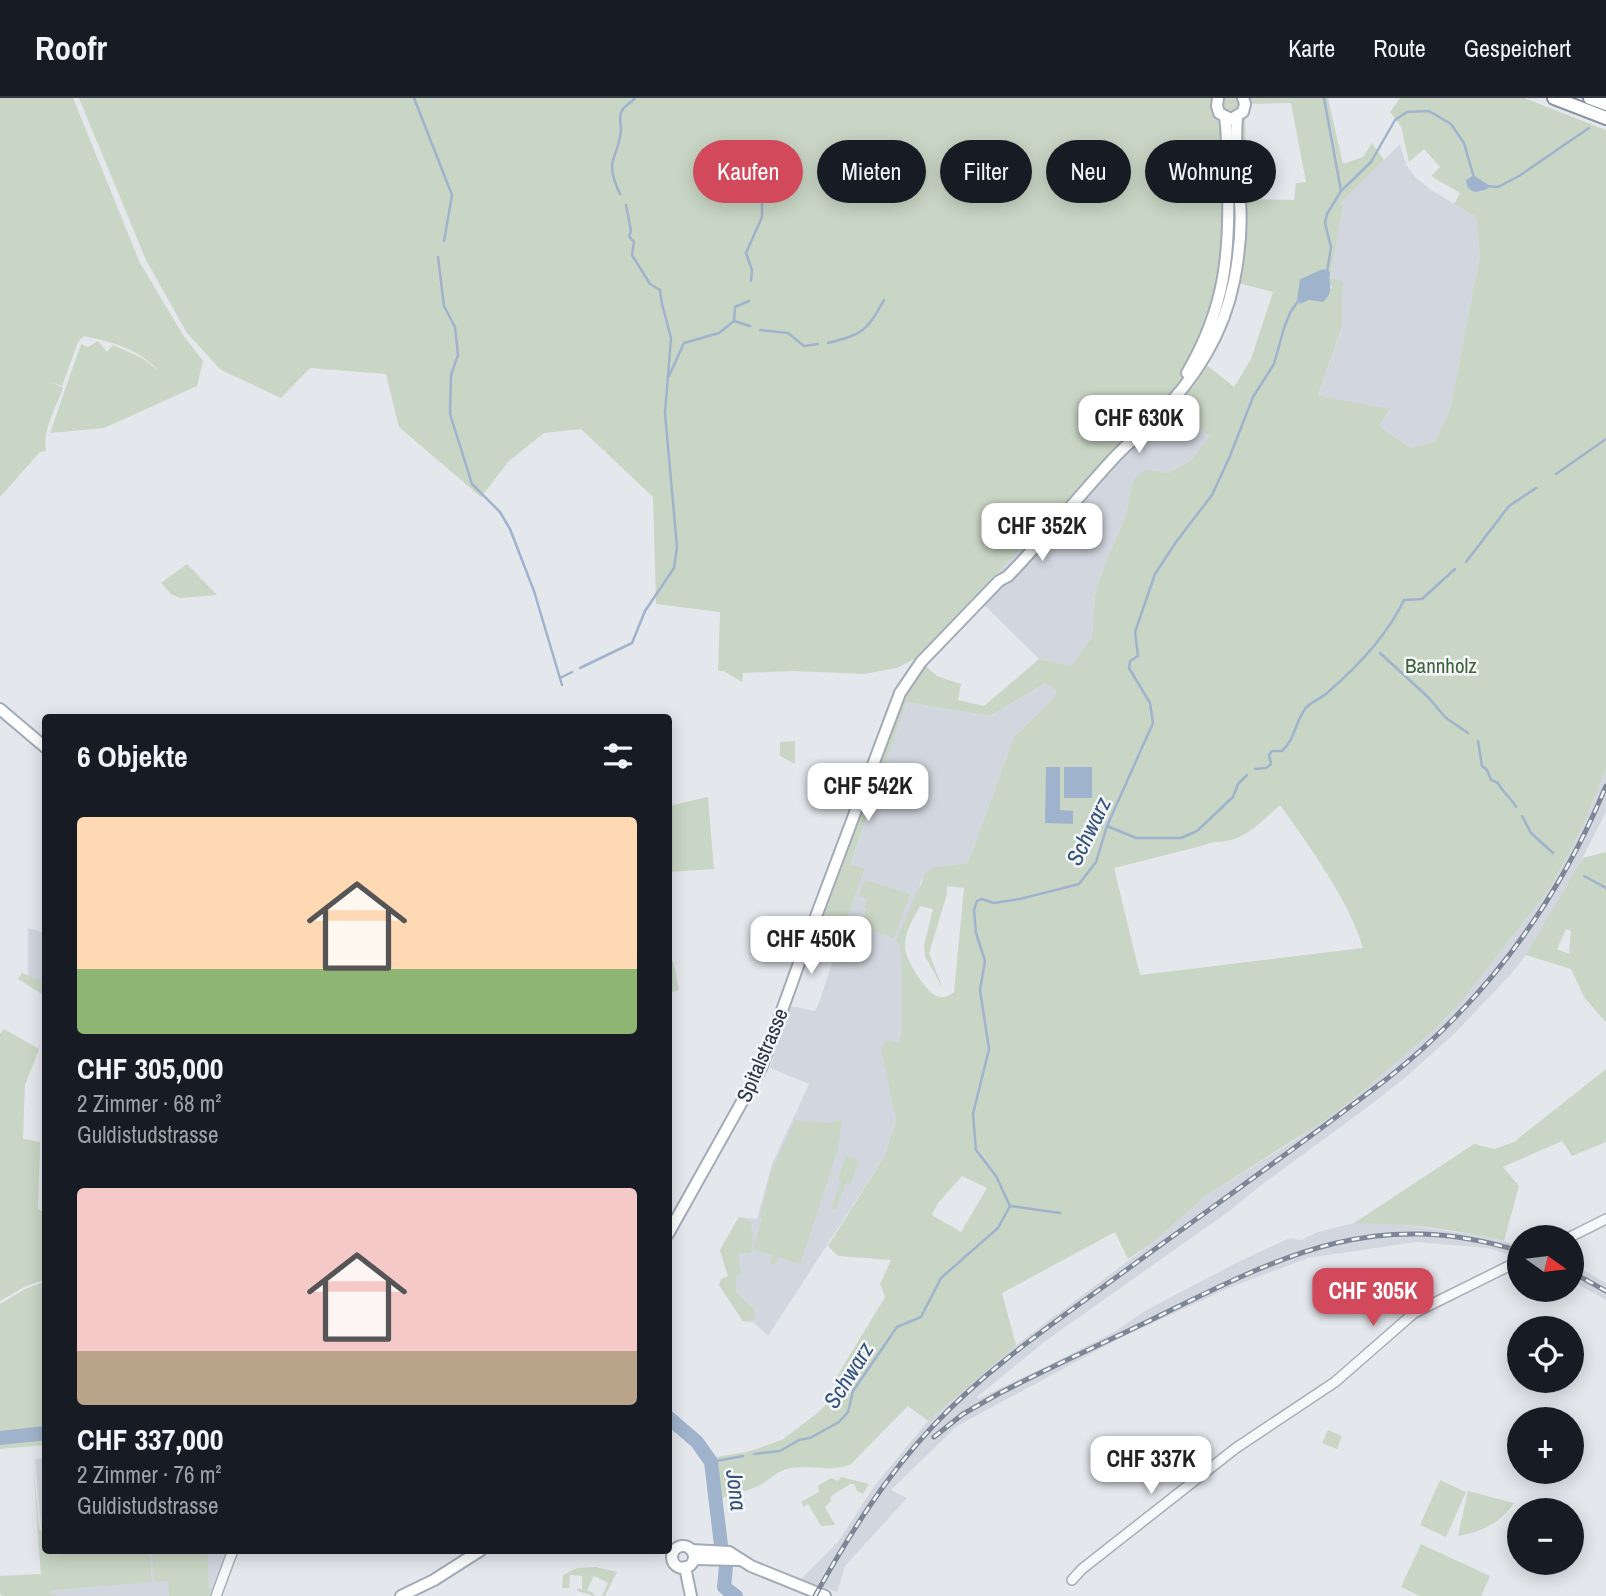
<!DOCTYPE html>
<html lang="de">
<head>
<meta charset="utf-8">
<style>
	body { margin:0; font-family:"Archivo Narrow",sans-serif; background:#242831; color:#f1f3f6; height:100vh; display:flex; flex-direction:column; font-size:26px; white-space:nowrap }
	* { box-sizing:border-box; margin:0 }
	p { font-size:23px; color:#9ea1a6 }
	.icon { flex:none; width:38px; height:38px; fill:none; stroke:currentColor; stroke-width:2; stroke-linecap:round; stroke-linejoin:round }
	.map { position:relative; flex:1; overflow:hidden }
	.drawer { position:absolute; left:42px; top:616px; width:630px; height:840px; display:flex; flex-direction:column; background:#171b24; border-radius:7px; box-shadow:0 4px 18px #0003 }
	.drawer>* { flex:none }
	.top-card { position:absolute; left:693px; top:42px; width:665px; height:63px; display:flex; gap:14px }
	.needle { width:46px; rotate:104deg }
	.buttons { position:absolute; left:1507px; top:1127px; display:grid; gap:14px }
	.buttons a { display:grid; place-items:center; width:77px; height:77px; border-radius:50%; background:#171b24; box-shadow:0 4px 18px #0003; font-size:35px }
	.price { position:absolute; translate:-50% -60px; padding:0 16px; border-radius:14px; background:#fff; color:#222; font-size:23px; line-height:46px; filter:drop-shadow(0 2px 4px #0008) }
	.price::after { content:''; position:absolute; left:50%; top:42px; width:21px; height:16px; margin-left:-10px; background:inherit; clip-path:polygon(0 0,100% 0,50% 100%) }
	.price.current { background:#d1495b; color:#fff }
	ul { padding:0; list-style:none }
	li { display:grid; align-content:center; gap:14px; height:371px; padding:0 35px }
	li span { display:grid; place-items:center; height:217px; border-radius:7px; color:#555 }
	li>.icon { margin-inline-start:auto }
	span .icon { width:126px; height:126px; fill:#fffc; stroke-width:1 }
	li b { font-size:30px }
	h2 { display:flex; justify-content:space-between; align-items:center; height:84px; padding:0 35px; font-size:30px }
	.pill { padding:0 24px; border-radius:32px; background:#171b24; box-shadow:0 4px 18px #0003; font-size:24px; line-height:63px }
	.pill.current { background:#d1495b; color:#fff }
	header { display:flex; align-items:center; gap:42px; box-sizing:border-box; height:98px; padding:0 35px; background:#171b24; border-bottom:2px solid #363941 }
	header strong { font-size:33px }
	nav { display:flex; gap:38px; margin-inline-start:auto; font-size:24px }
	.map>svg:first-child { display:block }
</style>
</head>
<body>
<header>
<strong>Roofr</strong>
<nav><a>Karte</a><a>Route</a><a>Gespeichert</a></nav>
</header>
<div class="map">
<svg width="1606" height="1498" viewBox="0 0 1606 1498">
	<rect width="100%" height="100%" fill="#e4e7ec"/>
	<!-- built -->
	<g fill="#d2d6de">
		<path d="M1400,46l6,21 9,12 16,13 45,27 4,38 -30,155 -15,32 -25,6 -31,-22 11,-16 -72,-13 24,-70 1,-44 -3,-3 -10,-2 13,-71 -3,-3z"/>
		<path d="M1164,301l47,37 -21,25 -22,12 -23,-2 -12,9 -7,35 -22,52 -9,28 -3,42 -21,29 -32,-7 -64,-63z"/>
		<path d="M1045,585l11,7 -2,8 -40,39 -46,126 -34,4 -13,14 -20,69 1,79 -3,14 -17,5 14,73 -12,36 -116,179 -14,-13 -11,-2 -24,-36 2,-6 7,-3 -8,-26 19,-33 18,2 15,-55 37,-80 -39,-16 20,-62 25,5 3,-6 47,-137 -15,-2 57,-164 83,14z"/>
		<path d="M1606,670v44l-44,86 -36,57 -16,20 -55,58 -48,43 -38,30 -109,80 -32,26 -184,130 -67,55 1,2 75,-36 63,-32 27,-19 99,-52 48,-22 11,2 17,-8 36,-9h34l83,11 33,7 15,5v12l-31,-10 -72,-6 -108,16 -77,29 -111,51 -163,88 -66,64 16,8 -62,68 -8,26 -36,-13 37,-37 37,-57 53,-64 47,-43 41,-33 136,-102 55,-48 87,-54 70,-51 73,-63 20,-20 94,-120 32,-61z"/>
		<path d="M28,830l17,5v55l-17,-6z"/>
		<path d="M1572,1166l34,19v17l-34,-19z"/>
		<path d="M45,1360l1,92 181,1 -18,45h-168l6,-2 -12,-135z"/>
	</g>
	<!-- green -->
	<g fill="#c9d6c5" fill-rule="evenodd">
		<path d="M0,0h73l67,165 43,72 20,26 -6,25 -93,42 -54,5 31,-89 7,3 10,-6 9,11 6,-7 29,13 17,13c-20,-22 -47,-29 -75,-35l-6,6 -16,44 -11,-4 12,6c-7,19 -21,43 -17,63l-6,1 -40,45z"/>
		<path d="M79,0h1249l15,66 20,-7 9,-14 12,17 -44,44 3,3 -13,71 10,2 3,3 -1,43 -24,70 72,13 -11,17 31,22 25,-6 15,-32 30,-155 -4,-38 -22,-13 6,-11 -29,-17 9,-9 -16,-18 -15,13 -8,-36 -11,-14 10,-14h124l82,32v638l-23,58 -32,61 -94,120 -20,20 -73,63 -39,30 -118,75 -55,48 -24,16 -13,-27 -113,61 14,52 -88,76 -20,-15 -57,58c-19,9 -39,0 -60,4 -13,2 -19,10 -29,16 -12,7 -29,10 -43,15l-8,-38 5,-4 31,-5 35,-12 38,-29 9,-10 10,-28 46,-76 -5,-13 11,-24 -53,-4 -10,-10 56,-89 12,-36 -15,-73 6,-8 12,3 3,-14 -1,-79 -5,-11 30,-66 8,-6 34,-4 46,-126 40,-39 2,-8 -11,-7 -55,33 -83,-14 -57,163 15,3 -24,69 -29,-10 79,-214 30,-51 16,14 24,8 -3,16 26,6 55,-47 32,7 21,-29 3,-42 9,-28 22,-52 7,-35 12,-10 23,3 22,-12 20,-25 -46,-37 -248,259 -19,10 -33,6 -70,-3 -51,2 -1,9 -18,-11h-6l2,-59 -64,-8 -3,-107 -72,-68 -37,4 -35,28 -28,36 -82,-70 -13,-53 -76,-6 -29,30 -60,-28 -34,-37 -41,-73zM1291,5l15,79 -10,1 -2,17 -48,-1 -1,-95zM1472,77l17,11c-7,9 -15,8 -22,-1l1,-7zM1324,171l8,19c-11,8 -20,12 -32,16l-3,-5 4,-21zM1234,184l39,10 -22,67 -17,28 -31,-25zM1280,707c27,37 71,99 83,143l-223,27 -26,-107 87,-22c14,-6 21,-3 33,-7 18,-6 32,-22 46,-34zM947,788l17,2 -10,104c-5,4 -9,6 -15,5 -12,-2 -34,-38 -34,-49 -1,-16 8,-28 15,-42l13,3 -9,37 1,10 18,33 -14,-36 18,-59zM962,1078l25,12 -26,44 -29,-17 6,-12z"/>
		<path d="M187,466l30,31 -37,3 -9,-4 -10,-11z"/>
		<path d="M795,643v23l-15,-8v-14z"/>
		<path d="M708,699l6,72 -45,3v-66z"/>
		<path d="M1606,754v170l-22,-25 -13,-28 -45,-14 57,-97zM1566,831l5,2 -2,23 -12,-5z"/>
		<path d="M865,782l45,14 -16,44 -33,-13 6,-16 -3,-1 3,-9 -8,-3z"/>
		<path d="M669,862l4,1 6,29 -10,3z"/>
		<path d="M22,875l23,9v14l-27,-17z"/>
		<path d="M4,931l35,20 -14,36 -2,54 17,3 -2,67 7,4 1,66 -22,8 -24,14v-267z"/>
		<path d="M1606,971v73l-34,14 -10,-15 -59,26 16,19 -15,55c-49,-12 -100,-18 -150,-18l120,-79 20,5 20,-7z"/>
		<path d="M795,1022l33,3 14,-3 -4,29 -38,115 -22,-7 -3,8 -5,-2 2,-8 -19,-6 9,-30 -2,-4 11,-43z"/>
		<path d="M846,1058l13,5 -9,23 -4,-1 -11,27 -4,-2 10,-27 -3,-2z"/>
		<path d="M739,1119l12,5 2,18 -2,13h-13l3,20 -5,3v16l18,18 1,9 -12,2 -24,-36 2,-6 7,-3 -8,-26z"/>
		<path d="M45,1184v163l-45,4v-145l25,-15z"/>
		<path d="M1328,1332l14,6 -5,13 -15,-6z"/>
		<path d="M33,1361l6,70 6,5 1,16 103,1 3,31 -101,8v4l8,2h-57l-2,-3v-17l40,-2 1,4z"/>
		<path d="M841,1379l28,7 -6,10 -6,-3 -3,-7h-4l-19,12v5l-6,6 10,18 -14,1 -13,-22 -4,3 -3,-5 18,-10 -1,-6 13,-8 7,3z"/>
		<path d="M1440,1382l26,12 -20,45 -26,-12z"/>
		<path d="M1468,1393l46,12c-14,20 -33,29 -56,33z"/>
		<path d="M1421,1446l69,32 -9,20h-61l-19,-9z"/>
		<path d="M152,1453h55l2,37h2l-2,8h-40l-1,-15 -14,1z"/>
		<path d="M596,1469l21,5 -12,24h-3l6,-13 -14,-7 -7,14 8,4 -1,2 -16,-5 -1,-2h5v-13l-12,-1 -1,13h-7l1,-13 14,-7z"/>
	</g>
	<!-- water -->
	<g fill="#9fb4cc">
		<path d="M1473,77l17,11 -1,2c-10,6 -22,6 -23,-8z"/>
		<path d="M1323,171l7,3c-2,13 5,19 -7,30l-13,-2 -10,4 -3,-5 3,-20z"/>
		<path d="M1046,669h14v43l13,1v13l-28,-1z"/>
		<rect x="1064" y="669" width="28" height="31"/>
	</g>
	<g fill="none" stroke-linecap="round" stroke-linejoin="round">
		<!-- stream -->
		<g stroke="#9fb4cc" stroke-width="2.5">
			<path d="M414,0l38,97 -8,46"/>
			<path d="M1324,0l17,93"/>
			<path d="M1487,88l11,1 21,-11 70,-48"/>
			<path d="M620,96c-17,-36 -2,-33 1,-64 0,-8 -3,-14 2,-21 3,-4 9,-7 12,-11"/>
			<path d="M438,159l6,49 11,21 3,28 -7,20 -1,39 22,70 28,28 10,17 24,62 28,94"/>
			<path d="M1327,174l4,-25 -6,-24 2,-9 14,-23 30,-29 24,-42 12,-8 22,-1 22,13 13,19 10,35"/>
			<path d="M751,183l1,-11 -6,-17 16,-36v-22"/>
			<path d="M734,223l16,5"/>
			<path d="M760,232l28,3 16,13 14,-2"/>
			<path d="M828,245c35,-9 38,-11 56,-43"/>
			<path d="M669,278l15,-33 35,-10 15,-12 1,-14 14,-6"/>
			<path d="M1556,376l50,-35"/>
			<path d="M1466,464l43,-56 27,-18"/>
			<path d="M1380,555l48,44 18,21 22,15"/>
			<path d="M580,570l52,-25 13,-32 29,-43 3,-21 -12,-134 6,-75 -9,-34 -2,-14 -10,-6 -18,-29 2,-13 -5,-6 2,-5 -5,-26"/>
			<path d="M560,580l12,-6"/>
			<path d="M1478,643l4,25 5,4 4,10 7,3c3,7 13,15 18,24"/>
			<path d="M1255,671l11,-1 5,-4 -2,-9 3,-4h10c13,-12 13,-28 23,-42 6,-8 16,-10 22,-16 29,-25 61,-59 77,-93l18,-1 33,-30"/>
			<path d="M1522,718l9,17 22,20"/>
			<path d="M1107,728l29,12h45l16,-7 36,-34 5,-13 9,-9"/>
			<path d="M1584,778l22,12"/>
			<path d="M1010,1108l50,7"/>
			<path d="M754,1356l26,-3 19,-11 11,-2 29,-16 9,-10 5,-21 44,-64 24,-10 20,-39 57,-50 12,-22 -14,-30 -20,-26 -3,-36 16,-65 -9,-59 5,-29 -9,-28 -2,-23 3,-9 5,-2 12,4 26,-4 59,-15 17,-22 11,-36 46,-103 -3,-20 -21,-35 1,-7 8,-5 -3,-24 20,-58 21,-32 36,-47 18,-39 23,-59 21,-33 10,-36 6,-15 8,-12"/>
			<path d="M711,1364l32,-6"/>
		</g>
		<!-- river -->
		<g stroke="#9fb4cc" stroke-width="14">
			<path d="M668,1319l29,25 14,20 10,83"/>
			<path d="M0,1340l46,-5"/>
			<path d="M726,1468l-2,21 12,9"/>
		</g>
		<!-- minor casing -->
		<g stroke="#a9aeb7" stroke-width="12">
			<g id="minor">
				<path d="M1570,1139l36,-18"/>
				<path d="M1072,1482l10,-11 154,-121 99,-66 79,-69 105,-52"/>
				<path d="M216,1498l17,-46"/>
			</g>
		</g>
		<!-- major casing -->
		<g stroke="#a3abb8" stroke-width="14">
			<g id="major">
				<path d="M1218,0l-1,8 2,7 12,6 12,-7 2,-8 -2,-6"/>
				<path d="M1187,275c38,-65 43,-118 41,-191 -1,-22 0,-44 -3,-65"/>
				<path d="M0,611l46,39"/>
				<path d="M668,1136l94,-168 50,-139 88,-234 21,-31 78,-81 9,-5c37,-38 70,-79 106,-118 12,-13 26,-24 39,-37 40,-39 70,-84 81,-140 5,-25 8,-53 6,-79 -1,-29 -6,-56 -3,-85"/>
				<circle cx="683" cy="1459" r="11"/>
				<path d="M691,1452l38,2 22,14 74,30"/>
				<path d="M696,1461l43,1"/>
				<path d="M685,1469l6,29"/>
				<path d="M401,1498l33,-16 47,-30"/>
			</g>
		</g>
		<!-- highway casing -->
		<g stroke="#8b94a3" stroke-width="16">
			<g id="highway">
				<path d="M1554,0l52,20"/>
				<path d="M1590,0l16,6"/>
			</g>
		</g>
		<!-- minor -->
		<use href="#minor" stroke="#f7f8fa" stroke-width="9"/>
		<!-- major -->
		<use href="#major" stroke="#fff" stroke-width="10"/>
		<!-- highway -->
		<use href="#highway" stroke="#fff" stroke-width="12"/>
		<!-- rail casing -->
		<g stroke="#7d8696" stroke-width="5">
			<g id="rail">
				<path d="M1572,1174l34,19"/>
				<path d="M934,1339l29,-23 35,-20c52,-27 106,-51 159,-77 126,-62 218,-110 362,-66"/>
				<path d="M815,1498c34,-61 70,-119 118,-170 54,-58 121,-103 185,-150 90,-66 181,-130 270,-198 98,-78 170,-176 218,-292"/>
			</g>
		</g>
		<!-- rail -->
		<use href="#rail" stroke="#f4f6f9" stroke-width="2.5" stroke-dasharray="8" stroke-linecap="butt"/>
	</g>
	<g text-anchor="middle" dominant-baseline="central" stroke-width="5" stroke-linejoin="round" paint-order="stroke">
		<!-- park labels -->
		<g font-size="21" fill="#3f6138" stroke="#f4f6f9">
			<text x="1441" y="567">Bannholz</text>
		</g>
		<!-- street labels -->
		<g font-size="21" fill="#2b3445" stroke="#f4f6f9">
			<text transform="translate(762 957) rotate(-67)">Spitalstrasse</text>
		</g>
		<!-- water labels -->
		<g font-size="23" font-style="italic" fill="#34527a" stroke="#f4f6f9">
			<text transform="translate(1088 733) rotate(-64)">Schwarz</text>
			<text transform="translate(848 1277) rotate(-58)">Schwarz</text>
			<text transform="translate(737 1392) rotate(83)">Jona</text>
		</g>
	</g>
</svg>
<div class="buttons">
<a><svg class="needle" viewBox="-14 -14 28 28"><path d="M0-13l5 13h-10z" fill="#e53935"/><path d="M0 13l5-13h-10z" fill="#9ea1a6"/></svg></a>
<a><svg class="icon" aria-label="locate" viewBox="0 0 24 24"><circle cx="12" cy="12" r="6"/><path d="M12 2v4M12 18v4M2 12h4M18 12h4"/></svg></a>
<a>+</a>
<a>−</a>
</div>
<b class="price" style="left:1139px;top:357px">CHF 630K</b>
<b class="price" style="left:1042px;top:465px">CHF 352K</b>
<b class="price" style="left:868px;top:725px">CHF 542K</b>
<b class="price" style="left:811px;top:878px">CHF 450K</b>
<b class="price current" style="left:1373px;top:1230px">CHF 305K</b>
<b class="price" style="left:1151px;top:1398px">CHF 337K</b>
<div class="top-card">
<a class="pill current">Kaufen</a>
<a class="pill">Mieten</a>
<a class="pill">Filter</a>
<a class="pill">Neu</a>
<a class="pill">Wohnung</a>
</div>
<section class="drawer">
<h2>6 Objekte<svg class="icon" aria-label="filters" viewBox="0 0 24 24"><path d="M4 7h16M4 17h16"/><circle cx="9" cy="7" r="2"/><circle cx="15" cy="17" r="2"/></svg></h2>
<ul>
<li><span style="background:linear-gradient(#ffd9b3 70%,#8fb573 0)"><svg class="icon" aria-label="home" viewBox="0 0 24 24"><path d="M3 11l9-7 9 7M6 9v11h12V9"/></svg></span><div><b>CHF 305,000</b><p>2 Zimmer · 68 m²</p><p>Guldistudstrasse</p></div></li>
<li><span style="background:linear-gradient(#f6c9c9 75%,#b9a48a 0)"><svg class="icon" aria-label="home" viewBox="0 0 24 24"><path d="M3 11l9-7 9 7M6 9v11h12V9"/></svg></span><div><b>CHF 337,000</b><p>2 Zimmer · 76 m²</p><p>Guldistudstrasse</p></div></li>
</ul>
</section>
</div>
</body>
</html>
